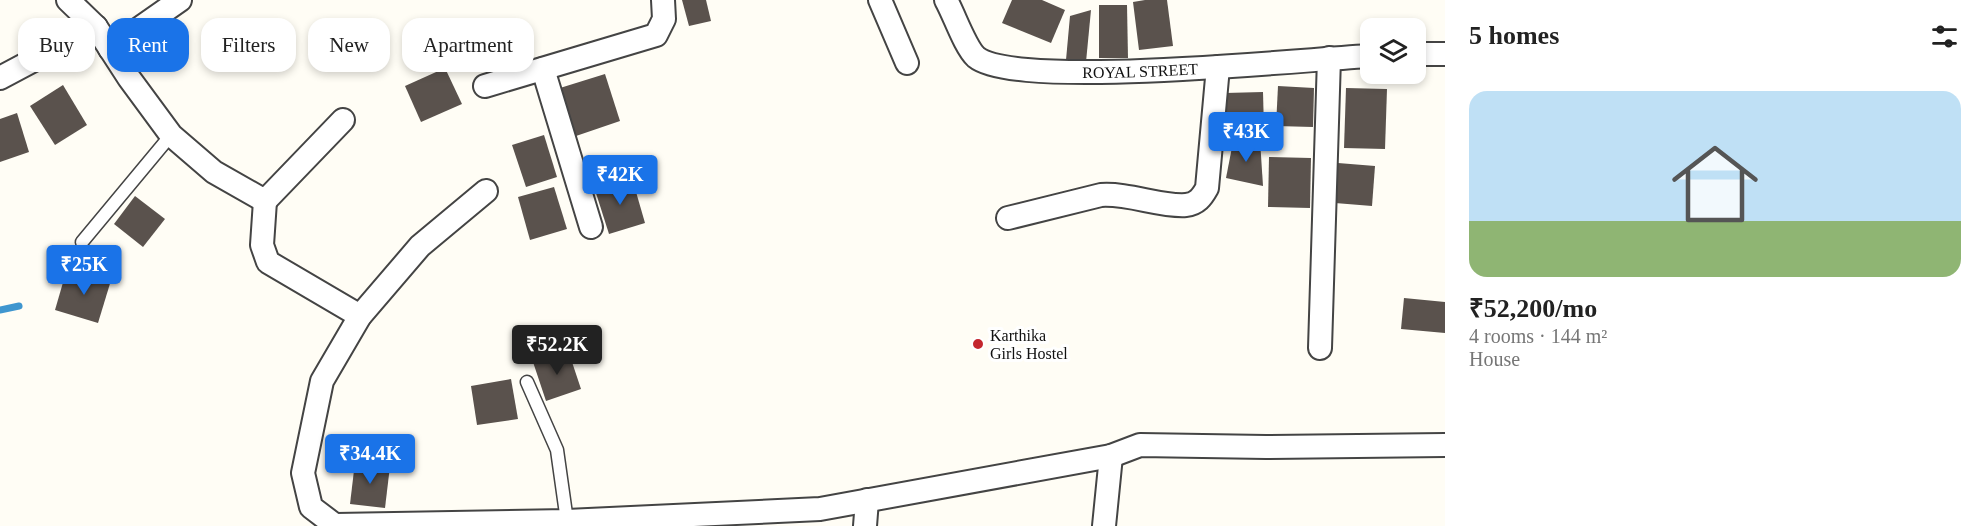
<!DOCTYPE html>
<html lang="en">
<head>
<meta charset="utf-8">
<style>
	body { margin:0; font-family:Georgia,serif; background:#f2f2f2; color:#222; height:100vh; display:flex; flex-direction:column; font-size:22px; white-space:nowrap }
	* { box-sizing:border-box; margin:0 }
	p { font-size:20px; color:#767676 }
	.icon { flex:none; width:33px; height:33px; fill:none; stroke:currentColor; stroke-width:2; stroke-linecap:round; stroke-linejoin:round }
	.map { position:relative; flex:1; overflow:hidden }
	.panel { display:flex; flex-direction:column; background:#fff; width:540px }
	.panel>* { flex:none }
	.guide { position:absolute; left:18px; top:18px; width:570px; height:54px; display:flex; gap:12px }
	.tools { position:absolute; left:1360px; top:18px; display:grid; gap:12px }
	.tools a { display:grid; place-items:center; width:66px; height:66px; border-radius:12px; background:#fff; box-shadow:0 3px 9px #0003; font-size:30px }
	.price { position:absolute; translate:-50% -51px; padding:0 14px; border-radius:6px; background:#1a73e8; color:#fff; font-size:20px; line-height:39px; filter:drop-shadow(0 2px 3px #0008) }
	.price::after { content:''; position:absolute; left:50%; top:36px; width:18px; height:14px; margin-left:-9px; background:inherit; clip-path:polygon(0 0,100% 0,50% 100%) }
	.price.current { background:#222; color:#fff }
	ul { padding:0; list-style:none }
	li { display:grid; align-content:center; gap:12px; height:318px; padding:0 24px }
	li span { display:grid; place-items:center; height:186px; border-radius:18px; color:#555 }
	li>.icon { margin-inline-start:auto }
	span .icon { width:108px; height:108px; fill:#fffc; stroke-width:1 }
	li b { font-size:26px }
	h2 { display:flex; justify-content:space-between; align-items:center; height:72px; padding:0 24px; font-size:26px }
	.tag { padding:0 21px; border-radius:18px; background:#fff; box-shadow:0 3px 9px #0003; font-size:21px; line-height:54px }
	.tag.current { background:#1a73e8; color:#fff }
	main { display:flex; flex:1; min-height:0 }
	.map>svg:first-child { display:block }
</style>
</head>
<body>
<main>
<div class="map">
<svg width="1445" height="526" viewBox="0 0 1445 526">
	<rect width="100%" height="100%" fill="#fffdf5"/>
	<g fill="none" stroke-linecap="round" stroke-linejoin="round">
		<!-- stream -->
		<path stroke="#3f96cf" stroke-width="7" d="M0,310l19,-4"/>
	</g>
	<!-- building -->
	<g fill="#5a524d">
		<path d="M682,0h24l5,21 -22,5z"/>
		<path d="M1012,0h30l23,10 -14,33 -49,-20z"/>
		<path d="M1145,0h22l6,46 -34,4 -6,-48z"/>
		<path d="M1099,5h28l1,53h-29z"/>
		<path d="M1091,10l-5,52 -20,-2 4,-44z"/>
		<path d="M445,68l17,36 -41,18 -16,-36z"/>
		<path d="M605,74l15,47 -44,15 -16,-48z"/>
		<path d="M63,85l24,40 -32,20 -25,-39z"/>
		<path d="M1278,86l36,2 -1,39 -37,-1z"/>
		<path d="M1346,88l41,1 -2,60 -41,-1z"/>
		<path d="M1263,92l1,38 -38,1 -1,-38z"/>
		<path d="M17,113l12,39 -29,10v-43z"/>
		<path d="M544,135l13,42 -31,10 -14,-42z"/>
		<path d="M1260,140l3,46 -37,-8 7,-36z"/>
		<path d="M1269,157l42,1 -1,50 -42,-1z"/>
		<path d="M1338,163l37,3 -3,40 -37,-3z"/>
		<path d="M632,178l13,45 -36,11 -14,-44z"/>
		<path d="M554,187l13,42 -37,11 -12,-43z"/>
		<path d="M135,196l30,23 -22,28 -29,-23z"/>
		<path d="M91,271l21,6 -14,46 -43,-13 9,-31z"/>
		<path d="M1404,298l41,4v31l-44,-4z"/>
		<path d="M568,350l13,39 -35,12 -13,-39z"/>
		<path d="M511,379l7,40 -41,6 -6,-39z"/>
		<path d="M355,462l35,4 -5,42 -35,-4z"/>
	</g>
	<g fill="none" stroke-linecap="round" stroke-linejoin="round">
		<!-- service casing -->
		<g stroke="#444" stroke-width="15">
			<g id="service">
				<path d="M82,242l89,-107"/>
				<path d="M527,382l30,68 10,71"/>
			</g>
		</g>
		<!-- minor casing -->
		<g stroke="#444" stroke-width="26">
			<g id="minor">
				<path d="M68,0l28,27 33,51 42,57 43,37 51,29 78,-81"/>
				<path d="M880,0l27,63"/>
				<path id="s1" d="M946,0c8,14 19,47 30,57 40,33 330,2 395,-1"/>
				<path d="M110,49l70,-49"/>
				<path d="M1416,54h29"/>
				<path d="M543,69l48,158"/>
				<path d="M0,78l96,-51"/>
				<path d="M485,86l171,-51 8,-16 -1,-19"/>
				<path d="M265,201l-3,44 6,17 92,54"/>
				<path d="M1008,218l93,-23c28,-2 60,12 85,10 11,-1 16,-8 21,-17l11,-121"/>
				<path d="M1320,348l9,-290"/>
				<path d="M336,525l231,-4 253,-12 291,-53 29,-11 126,2 179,-2"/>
				<path d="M336,526l-25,-19 -8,-34 19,-92 38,-65 60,-70 66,-55"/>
				<path d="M865,526l2,-26"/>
				<path d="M1104,526l7,-70"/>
			</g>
		</g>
		<!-- service -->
		<use href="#service" stroke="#fff" stroke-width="12"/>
		<!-- minor -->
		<use href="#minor" stroke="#fff" stroke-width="22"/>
	</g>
	<!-- markers -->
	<circle fill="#c4262e" stroke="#fff" stroke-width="2" cx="978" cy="344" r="6"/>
	<g text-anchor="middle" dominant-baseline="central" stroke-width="6" stroke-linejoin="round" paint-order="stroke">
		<!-- street labels -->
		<g font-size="16" fill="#111" stroke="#fff">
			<text stroke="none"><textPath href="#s1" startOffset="231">ROYAL STREET</textPath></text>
		</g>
		<!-- poi labels -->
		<g font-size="16" fill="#111" stroke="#fff" text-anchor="start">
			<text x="990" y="335">Karthika<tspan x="990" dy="18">Girls Hostel</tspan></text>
		</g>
	</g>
</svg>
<div class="tools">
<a><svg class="icon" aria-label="layers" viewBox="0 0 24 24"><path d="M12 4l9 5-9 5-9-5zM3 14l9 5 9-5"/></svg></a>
</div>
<b class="price" style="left:1246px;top:163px">₹43K</b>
<b class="price" style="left:620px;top:206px">₹42K</b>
<b class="price" style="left:84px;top:296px">₹25K</b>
<b class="price current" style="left:557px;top:376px">₹52.2K</b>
<b class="price" style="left:370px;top:485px">₹34.4K</b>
<div class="guide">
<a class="tag">Buy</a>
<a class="tag current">Rent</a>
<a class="tag">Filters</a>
<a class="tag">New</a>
<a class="tag">Apartment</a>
</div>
</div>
<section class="panel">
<h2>5 homes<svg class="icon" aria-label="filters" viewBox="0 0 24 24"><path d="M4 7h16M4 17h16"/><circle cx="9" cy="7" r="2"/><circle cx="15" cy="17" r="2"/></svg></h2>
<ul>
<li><span style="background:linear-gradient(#bfe0f5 70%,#8fb573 0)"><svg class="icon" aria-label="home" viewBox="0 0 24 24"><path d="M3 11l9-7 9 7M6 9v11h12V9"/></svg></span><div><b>₹52,200/mo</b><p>4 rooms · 144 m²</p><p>House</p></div></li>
</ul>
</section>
</main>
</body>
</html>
